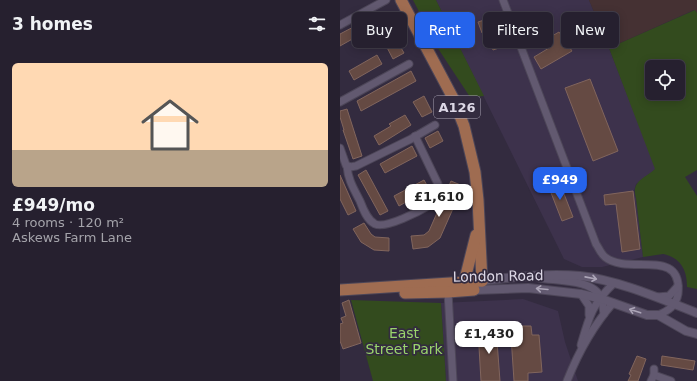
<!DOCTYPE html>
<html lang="en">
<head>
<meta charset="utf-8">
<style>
	body { margin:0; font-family:"DejaVu Sans",sans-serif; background:#2e2837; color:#f1f3f6; height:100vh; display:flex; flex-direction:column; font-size:15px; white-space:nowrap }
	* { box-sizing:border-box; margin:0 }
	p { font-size:13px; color:#a4a3aa }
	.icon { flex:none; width:22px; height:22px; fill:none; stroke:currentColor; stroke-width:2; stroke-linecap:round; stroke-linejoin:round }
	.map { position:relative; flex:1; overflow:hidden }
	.sheet { display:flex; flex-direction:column; background:#26202f; width:340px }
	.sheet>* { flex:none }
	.guide { position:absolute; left:12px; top:12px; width:285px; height:36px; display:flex; gap:8px }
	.tools { position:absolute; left:305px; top:60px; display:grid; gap:8px }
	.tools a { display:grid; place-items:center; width:40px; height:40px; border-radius:6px; background:#26202f; box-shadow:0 2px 10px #0003,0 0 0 1px #423e4b; font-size:20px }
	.price { position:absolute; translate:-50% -34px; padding:0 9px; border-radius:8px; background:#fff; color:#222; font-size:13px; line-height:26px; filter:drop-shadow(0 1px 2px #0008) }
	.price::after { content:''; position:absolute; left:50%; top:24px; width:12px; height:9px; margin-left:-6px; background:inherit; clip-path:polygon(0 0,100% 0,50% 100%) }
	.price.selected { background:#2563eb; color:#fff }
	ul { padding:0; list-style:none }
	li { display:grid; align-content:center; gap:8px; height:212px; padding:0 12px }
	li+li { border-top:1px solid #423e4b }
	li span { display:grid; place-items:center; height:124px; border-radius:6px; color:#555 }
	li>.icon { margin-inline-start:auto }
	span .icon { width:72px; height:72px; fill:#fffc; stroke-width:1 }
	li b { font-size:17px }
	h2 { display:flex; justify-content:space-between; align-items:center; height:48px; padding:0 12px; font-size:17px }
	.chip { padding:0 14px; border-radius:6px; background:#26202f; box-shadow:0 2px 10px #0003,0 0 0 1px #423e4b; font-size:14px; line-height:36px }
	.chip.selected { background:#2563eb; color:#fff }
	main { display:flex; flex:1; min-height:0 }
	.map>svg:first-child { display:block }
</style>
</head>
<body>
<main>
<section class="sheet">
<h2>3 homes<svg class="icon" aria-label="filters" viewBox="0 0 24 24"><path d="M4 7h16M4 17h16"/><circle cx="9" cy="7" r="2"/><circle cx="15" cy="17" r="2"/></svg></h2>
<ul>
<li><span style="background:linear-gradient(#ffd9b3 70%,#b9a48a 0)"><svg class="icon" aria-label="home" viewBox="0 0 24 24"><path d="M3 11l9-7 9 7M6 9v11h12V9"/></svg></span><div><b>£949/mo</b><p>4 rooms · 120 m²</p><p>Askews Farm Lane</p></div></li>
</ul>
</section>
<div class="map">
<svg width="357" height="381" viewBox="0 0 357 381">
	<rect width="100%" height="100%" fill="#332b3f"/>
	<!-- built -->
	<g fill="#3d324c">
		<path d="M96,0h153l20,48 47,121 -20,15 -2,7 2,7 7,59 -41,10h-20l-18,-8z"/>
		<path d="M183,299l35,12 7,31 13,39h-132l-5,-78z"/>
	</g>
	<!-- education -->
	<path fill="#453133" d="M249,0h108v13l-3,-3 -85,38z"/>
	<!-- green -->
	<g fill="#334b1e" fill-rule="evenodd">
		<path d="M73,0h23l48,96 -14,1 -31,-47z"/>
		<path d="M355,10l2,3v157l-12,7 12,19v93l-10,-2c0,-12 -3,-24 -15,-30 -3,-1 -6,-3 -9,-3 -7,1 -13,2 -20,3l-7,-59c-5,-17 8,-19 19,-29l-46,-121zM312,67h26v26h-26z"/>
		<path d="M11,300l90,3 5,78h-73z"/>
	</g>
	<!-- building -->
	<g fill="#654a43" stroke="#81655d">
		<path d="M42,12l4,8 -46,26v-12z"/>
		<path d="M163,14l9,25 -11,4 1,4 -9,3 -7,-19 -4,2 -4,-11z"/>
		<path d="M205,16l7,20 7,-4 13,19 -31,18 -7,-12 15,-9 -7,-13 -13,4 -5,-17z"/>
		<path d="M52,32l12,21 -11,6 -11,-21z"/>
		<path d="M37,55l5,9 -28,16 -5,-9z"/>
		<path d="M71,71l5,10 -55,30 -4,-10z"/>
		<path d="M250,79l28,72 -25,10 -28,-73z"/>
		<path d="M84,96l8,16 -10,5 -9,-15z"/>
		<path d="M7,109l15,47 -9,3 -10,-29h1l-4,-13v-6z"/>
		<path d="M65,115l6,10 -32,20 -5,-9 17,-10 -2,-2z"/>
		<path d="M98,131l5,10 -13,7 -5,-10z"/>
		<path d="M72,146l5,10 -32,17 -5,-9z"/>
		<path d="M26,170l22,41 -8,4 -22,-40z"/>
		<path d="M0,175l16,36 -8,4 -8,-16z"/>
		<path d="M84,180l5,9 -30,17 -5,-10z"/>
		<path d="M111,181l12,5 -23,52 -12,9 -15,2 -2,-13 13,-1 5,-4z"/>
		<path d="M219,181l14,36 -11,4 -14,-36z"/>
		<path d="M293,191l7,58 -18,3 -6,-48 -11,1 -1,-10z"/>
		<path d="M24,223l7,11 4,3 14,1v13l-15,-1 -13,-8 -8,-13z"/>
		<path d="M9,300l12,43 -18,6 -3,-8v-17l3,-1 -2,-5 5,-2 -4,-13z"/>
		<path d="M177,326h14l1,9h7l3,37 -14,1v8h-14l-3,-45h7z"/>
		<path d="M156,328l4,53h-19l-3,-51z"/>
		<path d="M297,356l9,3 -8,22h-10l3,-6 -2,-1z"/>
		<path d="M322,356l33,5 -2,9 -32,-5z"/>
	</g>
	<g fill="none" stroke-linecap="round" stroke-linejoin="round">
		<!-- minor casing -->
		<g stroke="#4d4658" stroke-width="9">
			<g id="minor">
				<path d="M163,0l93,244c3,4 5,10 9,13 23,19 78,-11 73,37 -2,12 -10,17 -20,21"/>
				<path d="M0,25l46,-25"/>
				<path d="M0,102l69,-38"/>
				<path d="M0,148l6,17 4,2 6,-1 55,-27 24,-14"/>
				<path d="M7,166c1,14 7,23 13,35 3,8 7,19 15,23 11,5 45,-13 55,-19 5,-6 9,-14 8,-21l-23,-48"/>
				<path d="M199,278c17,3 55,1 62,20 2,5 2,11 3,16"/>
				<path d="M108,292l5,89"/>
				<path d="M241,294l8,12v9"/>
				<path d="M317,297l12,-1 9,-10"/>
				<path d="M241,345c8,-28 11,-41 33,-62"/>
				<path d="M314,375l17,6"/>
				<path d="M227,381c11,-28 26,-55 46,-78"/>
				<path d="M311,381l3,-6v-6"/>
			</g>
		</g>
		<!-- tertiary casing -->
		<g stroke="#4d4658" stroke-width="10">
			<g id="tertiary">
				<path d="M142,281c29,-4 70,-8 98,-5 38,4 81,23 117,37"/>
				<path d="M134,290l54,-2 53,6 21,5 45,16h11l28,16 11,3"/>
			</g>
		</g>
		<!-- primary casing -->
		<g stroke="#4d4658" stroke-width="13">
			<g id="primary">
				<path d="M61,0l52,98 11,28 11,46 3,28 4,81"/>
				<path d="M124,283l12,-48"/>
				<path d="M0,290l142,-9"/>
				<path d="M65,293l43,-1 26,-2"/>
			</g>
		</g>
		<!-- minor -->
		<use href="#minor" stroke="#625970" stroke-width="7"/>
		<!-- tertiary -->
		<use href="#tertiary" stroke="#625970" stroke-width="8"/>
		<!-- primary -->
		<use href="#primary" stroke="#9f6c51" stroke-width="11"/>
	</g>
	<!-- one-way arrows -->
	<defs><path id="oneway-shaft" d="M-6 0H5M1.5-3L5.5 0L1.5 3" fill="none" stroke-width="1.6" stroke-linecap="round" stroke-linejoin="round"/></defs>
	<g stroke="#aca5b7">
		<use href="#oneway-shaft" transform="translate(251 278) rotate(11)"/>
		<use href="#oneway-shaft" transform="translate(202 289) rotate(-175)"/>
		<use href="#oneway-shaft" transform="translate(295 311) rotate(-162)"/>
	</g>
	<g text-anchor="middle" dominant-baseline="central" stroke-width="3.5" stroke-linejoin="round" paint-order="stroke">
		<!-- shield labels -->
		<rect fill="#332b3f" stroke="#aaa4b4" stroke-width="1" x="94" y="96" width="46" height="22" rx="3"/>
		<g font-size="13" font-weight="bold" fill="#ddd8e6">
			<text x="117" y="107">A126</text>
		</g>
		<!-- street labels -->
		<g font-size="14" fill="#ddd8e6" stroke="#332b3f">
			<text transform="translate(158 276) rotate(-1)">London Road</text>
		</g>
		<!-- park labels -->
		<g font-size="14" fill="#9ad46c" stroke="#332b3f">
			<text x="64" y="333">East<tspan x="64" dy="16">Street Park</tspan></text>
		</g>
	</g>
</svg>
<div class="tools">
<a><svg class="icon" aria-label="locate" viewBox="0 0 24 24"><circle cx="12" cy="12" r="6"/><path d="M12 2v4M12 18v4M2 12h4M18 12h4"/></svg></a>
</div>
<b class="price selected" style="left:220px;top:201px">£949</b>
<b class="price" style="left:99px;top:218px">£1,610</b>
<b class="price" style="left:149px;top:355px">£1,430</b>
<div class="guide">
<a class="chip">Buy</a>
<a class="chip selected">Rent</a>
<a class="chip">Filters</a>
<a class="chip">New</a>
</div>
</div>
</main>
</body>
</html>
